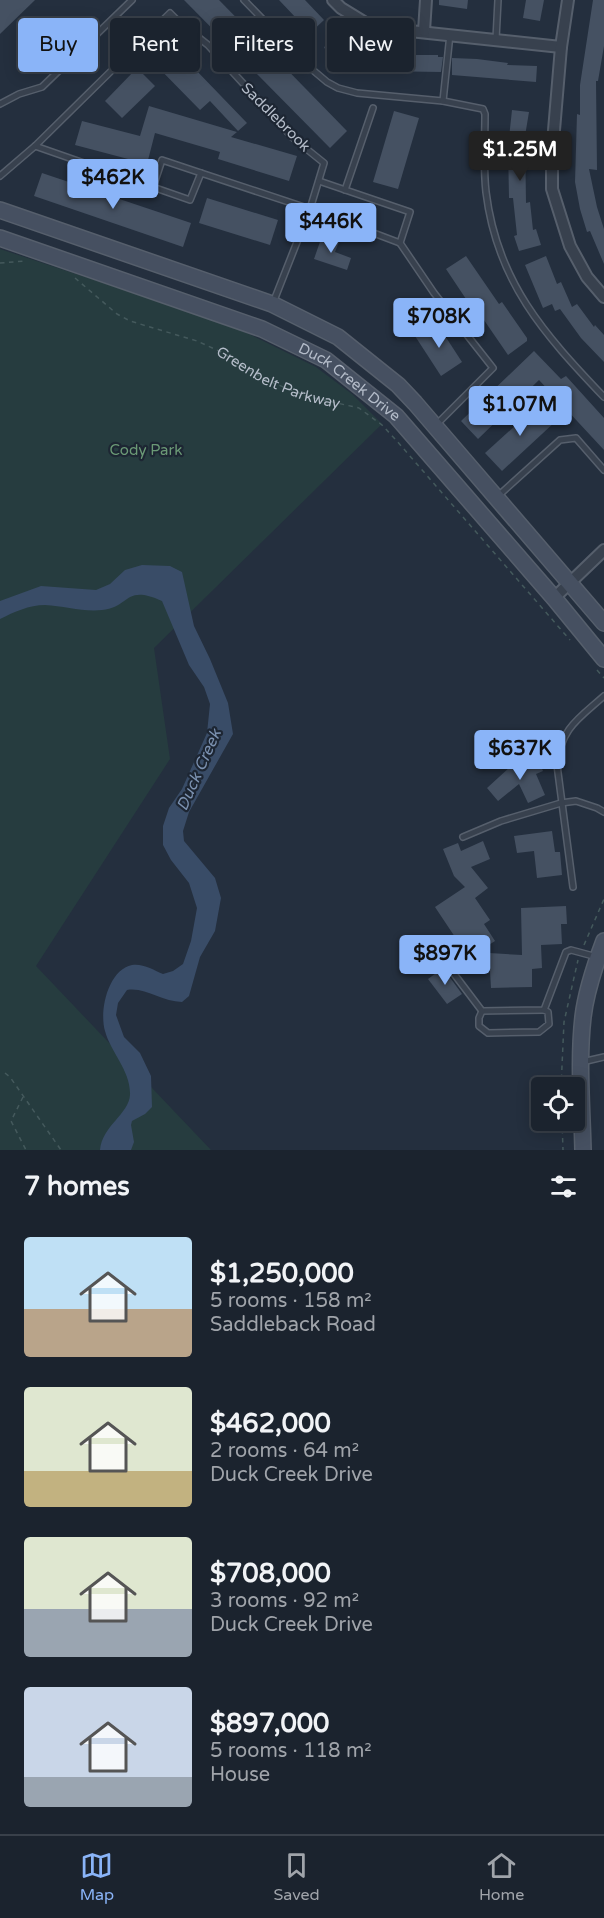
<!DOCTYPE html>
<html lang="en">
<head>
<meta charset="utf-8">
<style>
	body { margin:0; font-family:"Varela Round",sans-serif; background:#242b36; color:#f1f3f6; height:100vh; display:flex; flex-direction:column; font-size:22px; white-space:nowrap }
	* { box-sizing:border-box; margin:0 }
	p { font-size:20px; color:#a0a4aa }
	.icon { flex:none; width:33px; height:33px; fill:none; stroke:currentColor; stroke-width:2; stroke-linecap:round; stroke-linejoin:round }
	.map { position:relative; height:1150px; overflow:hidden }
	.side { display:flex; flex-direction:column; background:#1b232e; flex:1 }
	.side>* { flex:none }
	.top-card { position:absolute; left:18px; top:18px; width:568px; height:54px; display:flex; gap:12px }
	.tools { position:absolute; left:531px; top:1077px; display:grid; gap:12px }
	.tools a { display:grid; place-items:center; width:54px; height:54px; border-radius:6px; background:#1b232e; box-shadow:0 3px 15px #0003,0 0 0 2px #39404a; font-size:30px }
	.price { position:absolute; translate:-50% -51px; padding:0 14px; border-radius:6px; background:#8ab4f8; color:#111; font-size:20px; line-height:39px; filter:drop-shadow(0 2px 3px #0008) }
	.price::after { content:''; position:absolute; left:50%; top:36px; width:18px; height:14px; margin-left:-9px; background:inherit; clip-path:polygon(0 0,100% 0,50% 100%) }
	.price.current { background:#222; color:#fff }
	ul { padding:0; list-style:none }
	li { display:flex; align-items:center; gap:18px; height:150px; padding:0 24px }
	li span { display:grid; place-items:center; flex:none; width:168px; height:120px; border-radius:6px; color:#555 }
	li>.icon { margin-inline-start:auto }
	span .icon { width:72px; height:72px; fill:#fffc; stroke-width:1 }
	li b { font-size:26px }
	h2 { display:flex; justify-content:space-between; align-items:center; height:72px; padding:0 24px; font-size:26px }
	.chip { padding:0 21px; border-radius:6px; background:#1b232e; box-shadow:0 3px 15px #0003,0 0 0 2px #39404a; font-size:21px; line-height:54px }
	.chip.current { background:#8ab4f8; color:#111 }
	.tabs { display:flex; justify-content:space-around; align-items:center; height:84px; border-top:2px solid #39404a; background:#1b232e; font-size:16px; color:#a0a4aa }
	.tabs a { display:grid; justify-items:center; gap:3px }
	.tabs .current { color:#8ab4f8 }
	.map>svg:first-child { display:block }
</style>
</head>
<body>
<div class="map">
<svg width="604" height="1150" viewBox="0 0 604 1150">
	<rect width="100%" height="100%" fill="#242f3e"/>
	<!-- green -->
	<path fill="#263c3f" d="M0,249l204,67 45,18 67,33 36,27 30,30 -228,224 16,111 -134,207 175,184h-211z"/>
	<!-- water -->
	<path fill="#394c67" d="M142,565l28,1 12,6 12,54 16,33 18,44 5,31 -44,78 -6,19 1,10 31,37 6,20 -6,33 -15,26 -11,39 -7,6c-20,0 -36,-15 -55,-12l-9,13 -2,12 8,22 16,16 11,23 1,31 -7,7 -13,7 -1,4 3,17 -3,8h-31c2,-24 29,-36 30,-55 1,-24 -19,-42 -25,-64 -6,-20 3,-61 27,-66 10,-2 22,5 31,9l10,-3 10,-7 8,-23 6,-33 -8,-25 -18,-23 -8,-15v-19l6,-18 13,-19 25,-56 3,-29 -6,-17 -15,-22 -27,-64c-38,-17 -31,6 -60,9 -19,2 -38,-4 -57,-5 -16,0 -31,7 -45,14v-18l41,-15 55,4 14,-6 15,-14z"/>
	<!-- building -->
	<g fill="#455162">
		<path d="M0,0h35l-35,34z"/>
		<path d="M184,0h35l128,131 -17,17z"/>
		<path d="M279,0h26l19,20 -17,16 -14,-13 4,-4z"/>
		<path d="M439,0h29l-1,9 -28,-4z"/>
		<path d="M526,0h18l-4,21 -17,-3z"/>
		<path d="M593,0h11v46l-6,35h-2l1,89 -8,-1 8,38 7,22v35l-14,-33 -3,1 -7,-23 -5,-27 2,-68 3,1v-30z"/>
		<path d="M331,33l27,13 27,10v-4h26v3h27v2h5l-2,15 -64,-1 -13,-6 -3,8 -13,-6 3,-6 -27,-13z"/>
		<path d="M167,40l80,83 -9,8 -28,-30 -10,9 -51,-52z"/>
		<path d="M452,58l25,1 31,4 -1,2 30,1 -1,16 -84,-7z"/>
		<path d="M137,68l18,18 -33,32 -17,-17z"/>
		<path d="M149,106l88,26 -6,5 66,19 -8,25 -71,-22 2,-7 -65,-19 -8,31 -72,-19 7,-24 58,15z"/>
		<path d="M512,110l17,2 -4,24 1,67 4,-1 3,28 3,-1 5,16 -22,6 -5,-15 3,-1 -4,-37h-4l-1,-51z"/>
		<path d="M394,111l25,7 -21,71 -25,-7z"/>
		<path d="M42,173l149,50 -8,24 -149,-51z"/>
		<path d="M207,198l71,22 -8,25 -71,-22z"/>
		<path d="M322,236l17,6 -4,10 16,6 -4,12 -33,-11z"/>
		<path d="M466,256l33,48 3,-2 25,36v3l-19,14 -33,-48 -3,1 -26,-39z"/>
		<path d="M546,256l11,28 4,-2 11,25 5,-3 17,23 1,-2 9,10v27l-23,-24 -21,-29 -5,2 -3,-7 -9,4 -18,-43z"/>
		<path d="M436,322l26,40 -21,14 -26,-40z"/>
		<path d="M534,351l27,28 5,-3 38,42v32l-65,-70 -61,59 -17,-18z"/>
		<path d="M539,404l17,17 -54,50 -17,-18z"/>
		<path d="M537,756l6,15 -7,3 9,21 -17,8 -9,-19 -21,17 -11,-13 23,-21z"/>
		<path d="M552,831l3,21h5l2,23 -25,3 -3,-27 -17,2 -3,-17z"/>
		<path d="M483,841l7,18 -19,8 17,21 -13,10 15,22 -6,4 11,17 -14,9 -5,-7 -23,15 -9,-14 11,-7 -20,-30 30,-20 -11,-11 -11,-27 15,-6 3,8z"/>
		<path d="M566,906l1,18h-6l1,20 -21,1 1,23 -10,1v18l-41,1 -2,-35 33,2 -1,-47z"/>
		<path d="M443,968l19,26 -15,10 -19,-25z"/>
	</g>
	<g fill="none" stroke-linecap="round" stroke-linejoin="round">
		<!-- lane casing -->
		<g stroke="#565f6c" stroke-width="8">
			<g id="lane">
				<path d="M244,0l64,66 19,16 11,6 19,5 86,8 40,8 2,5c0,26 -2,52 1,78 11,90 58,142 118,205"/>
				<path d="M496,39l2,-39"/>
				<path d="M443,101l7,-67"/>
				<path d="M0,104l19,-10 23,-7 90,-87"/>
				<path d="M35,146l155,54 11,-27 109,36 90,34"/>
				<path d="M0,176l35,-30 135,-133 9,9 29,23 85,93 31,25 -14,46 -37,94"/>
				<path d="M319,181l91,31 -10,31 34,50 59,75 -57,57"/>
				<path d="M153,187l9,-27 39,13"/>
				<path d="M345,190l28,-82"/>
				<path d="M498,496l62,-56 16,-2 28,32"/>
				<path d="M463,837l38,-16 60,-18 15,-2 21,7 7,4"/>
				<path d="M573,887l-16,-122c4,-37 21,-46 47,-69"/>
				<path d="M442,958l40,53 62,-1 22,-58 5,-2 26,7"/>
				<path d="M482,1011l-3,7v8l9,7 51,-1 10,-8 -1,-12 -4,-2"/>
				<path d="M582,1062l22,-5"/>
			</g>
		</g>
		<!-- street casing -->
		<g stroke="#565f6c" stroke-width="14">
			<g id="street">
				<path d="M333,0l8,8 31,19 189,20"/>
				<path d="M568,0l-7,47 -9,107v35l18,57 17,31 17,20"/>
				<path d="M424,31l2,-31"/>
				<path d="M554,598l50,-48"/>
			</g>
		</g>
		<!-- secondary casing -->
		<g stroke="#565f6c" stroke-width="18">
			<g id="secondary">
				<path d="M0,210l272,94 66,33 60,48 17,18 189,220"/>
				<path id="s2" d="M0,238l262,91 64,31 70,56 158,182 50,61"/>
				<path d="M583,1150c-1,-44 -5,-89 0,-133 3,-26 12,-52 21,-76"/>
			</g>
		</g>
		<!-- path -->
		<g stroke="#44595c" stroke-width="1.5" stroke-dasharray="4.5 4.5" stroke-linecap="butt">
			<path d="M0,263l26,-2"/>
			<path id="s1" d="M75,278l42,36 13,7 67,20 24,11 45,28 40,16 53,12 23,17 14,15 174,200"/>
			<path d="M597,670l7,8"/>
			<path d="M584,945l20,-46"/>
			<path d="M5,1073l5,4 51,73"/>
			<path d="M561,1088l3,-66 14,-62"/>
			<path d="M23,1097l-12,24 15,29"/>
			<path d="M562,1120l1,30"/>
		</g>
		<!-- lane -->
		<use href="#lane" stroke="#38414e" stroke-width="5"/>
		<!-- street -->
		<use href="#street" stroke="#38414e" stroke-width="10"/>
		<!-- secondary -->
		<use href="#secondary" stroke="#465061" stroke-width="15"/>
	</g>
	<g text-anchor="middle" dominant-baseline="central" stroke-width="4.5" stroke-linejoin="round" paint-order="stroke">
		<!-- street labels -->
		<g font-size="15" fill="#b4bcc9" stroke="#1d2633">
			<text transform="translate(276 117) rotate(45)">Saddlebrook</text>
			<text stroke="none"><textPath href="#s1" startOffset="230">Greenbelt Parkway</textPath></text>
			<text stroke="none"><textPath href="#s2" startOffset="380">Duck Creek Drive</textPath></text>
		</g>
		<!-- park labels -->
		<g font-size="15" fill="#6b9a76" stroke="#1d2633">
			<text x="146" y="450">Cody Park</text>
		</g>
		<!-- water labels -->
		<g font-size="16" font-style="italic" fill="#7c92b1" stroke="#1d2633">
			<text transform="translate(199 770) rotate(-66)">Duck Creek</text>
		</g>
	</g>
</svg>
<div class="tools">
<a><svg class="icon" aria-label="locate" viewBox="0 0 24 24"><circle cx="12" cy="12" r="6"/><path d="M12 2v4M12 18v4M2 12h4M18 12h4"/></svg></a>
</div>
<b class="price current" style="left:520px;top:182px">$1.25M</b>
<b class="price" style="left:113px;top:210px">$462K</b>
<b class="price" style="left:331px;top:254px">$446K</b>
<b class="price" style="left:439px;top:349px">$708K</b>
<b class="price" style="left:520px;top:437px">$1.07M</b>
<b class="price" style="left:520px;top:781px">$637K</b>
<b class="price" style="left:445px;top:986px">$897K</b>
<div class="top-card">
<a class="chip current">Buy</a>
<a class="chip">Rent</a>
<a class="chip">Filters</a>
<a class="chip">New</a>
</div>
</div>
<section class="side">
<h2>7 homes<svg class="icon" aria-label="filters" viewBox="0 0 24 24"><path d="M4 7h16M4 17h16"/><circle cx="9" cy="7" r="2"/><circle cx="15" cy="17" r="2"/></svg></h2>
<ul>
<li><span style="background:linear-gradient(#bfe0f5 60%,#b9a48a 0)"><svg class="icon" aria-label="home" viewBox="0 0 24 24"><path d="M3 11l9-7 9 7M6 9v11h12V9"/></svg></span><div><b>$1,250,000</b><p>5 rooms · 158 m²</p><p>Saddleback Road</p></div></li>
<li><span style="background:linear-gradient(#dfe7d0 70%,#c2b280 0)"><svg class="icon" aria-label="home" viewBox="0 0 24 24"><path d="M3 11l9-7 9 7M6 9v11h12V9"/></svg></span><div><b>$462,000</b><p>2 rooms · 64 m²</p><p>Duck Creek Drive</p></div></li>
<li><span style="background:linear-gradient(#dfe7d0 60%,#9aa5b1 0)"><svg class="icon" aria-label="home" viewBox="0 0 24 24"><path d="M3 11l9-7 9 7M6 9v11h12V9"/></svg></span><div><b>$708,000</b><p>3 rooms · 92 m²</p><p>Duck Creek Drive</p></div></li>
<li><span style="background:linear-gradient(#c9d6e8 75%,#9aa5b1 0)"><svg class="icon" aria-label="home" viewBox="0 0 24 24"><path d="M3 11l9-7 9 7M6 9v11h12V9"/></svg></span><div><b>$897,000</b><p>5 rooms · 118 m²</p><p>House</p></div></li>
</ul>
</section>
<nav class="tabs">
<a class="current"><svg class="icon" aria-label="map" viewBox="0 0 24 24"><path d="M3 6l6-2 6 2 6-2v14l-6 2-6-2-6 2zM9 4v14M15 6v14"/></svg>Map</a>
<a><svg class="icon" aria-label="saved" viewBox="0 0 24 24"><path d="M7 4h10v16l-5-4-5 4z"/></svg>Saved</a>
<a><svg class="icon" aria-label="home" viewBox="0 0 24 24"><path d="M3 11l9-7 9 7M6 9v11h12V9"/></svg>Home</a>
</nav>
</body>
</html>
